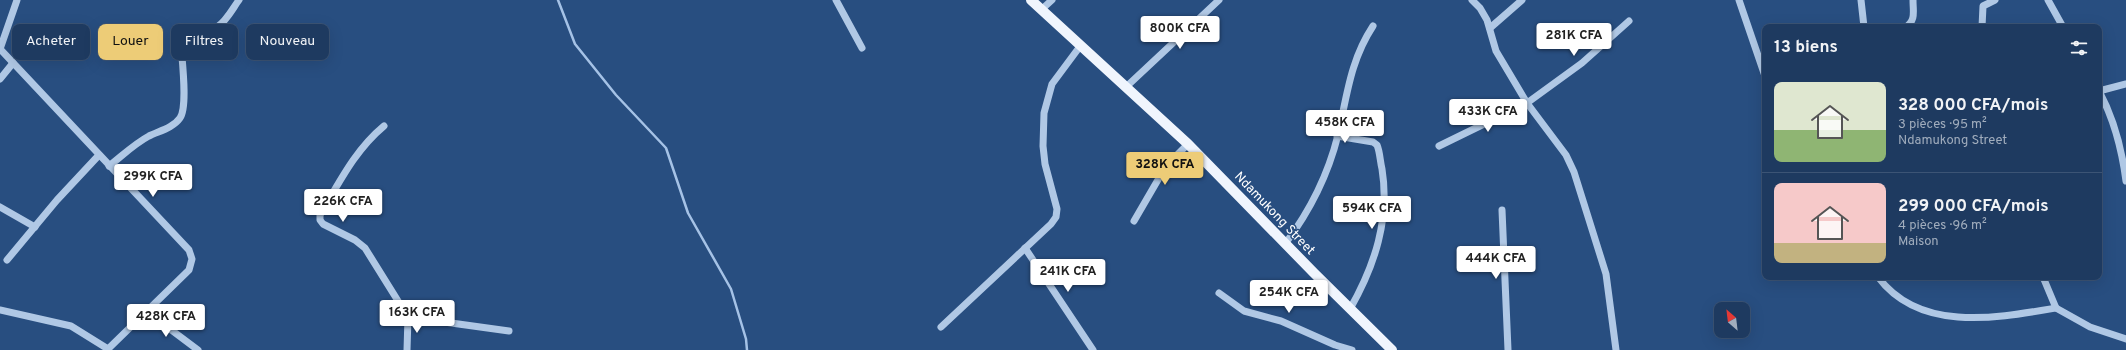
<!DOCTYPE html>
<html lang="fr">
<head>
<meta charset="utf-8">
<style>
	body { margin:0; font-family:Overpass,sans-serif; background:#2b4569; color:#f1f3f6; height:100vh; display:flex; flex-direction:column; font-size:15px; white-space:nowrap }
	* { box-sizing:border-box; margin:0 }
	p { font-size:13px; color:#a1adbd }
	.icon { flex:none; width:22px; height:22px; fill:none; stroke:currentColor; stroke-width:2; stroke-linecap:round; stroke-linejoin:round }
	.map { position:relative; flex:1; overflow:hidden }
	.drawer { position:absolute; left:1762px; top:24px; width:340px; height:256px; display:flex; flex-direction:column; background:#1e3a60; border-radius:8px; box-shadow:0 4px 16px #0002,0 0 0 1px #3c5475 }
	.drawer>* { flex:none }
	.guide { position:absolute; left:12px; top:24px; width:380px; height:36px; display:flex; gap:8px }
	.needle { width:26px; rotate:332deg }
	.tools { position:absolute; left:1714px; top:302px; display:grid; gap:8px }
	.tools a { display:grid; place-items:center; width:36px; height:36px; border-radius:8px; background:#1e3a60; box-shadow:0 4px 16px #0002,0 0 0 1px #3c5475; font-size:20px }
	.price { position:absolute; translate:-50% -34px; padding:0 9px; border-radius:4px; background:#fff; color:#222; font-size:13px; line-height:26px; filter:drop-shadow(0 1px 2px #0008) }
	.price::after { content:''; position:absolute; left:50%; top:24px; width:12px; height:9px; margin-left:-6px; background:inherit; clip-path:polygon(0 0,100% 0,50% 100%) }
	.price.selected { background:#edcc77; color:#111 }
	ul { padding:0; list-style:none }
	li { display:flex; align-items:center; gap:12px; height:100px; padding:0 12px }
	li+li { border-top:1px solid #3c5475 }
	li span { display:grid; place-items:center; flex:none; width:112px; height:80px; border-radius:8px; color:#555 }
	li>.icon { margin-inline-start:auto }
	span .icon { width:48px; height:48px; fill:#fffc; stroke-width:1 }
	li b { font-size:17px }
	h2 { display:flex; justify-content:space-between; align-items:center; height:48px; padding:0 12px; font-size:17px }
	.tag { padding:0 14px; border-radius:8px; background:#1e3a60; box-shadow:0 4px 16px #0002,0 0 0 1px #3c5475; font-size:14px; line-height:36px }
	.tag.selected { background:#edcc77; color:#111 }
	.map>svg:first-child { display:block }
</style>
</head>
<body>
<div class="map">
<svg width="2126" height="350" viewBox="0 0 2126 350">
	<rect width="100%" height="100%" fill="#284e80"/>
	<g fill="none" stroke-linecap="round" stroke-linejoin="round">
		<!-- stream -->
		<path stroke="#a5c2e6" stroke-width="2.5" d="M558,0l17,44 41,51 50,53 22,65 43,76 15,50 1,11"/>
		<!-- minor -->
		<g stroke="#b0c8e5" stroke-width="7">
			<path d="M836,0l26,48"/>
			<path d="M1472,0l8,8 7,12 9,31 31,52 39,52 8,17 32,102 10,76"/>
			<path d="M1739,0l26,76"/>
			<path d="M1861,0l3,27"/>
			<path d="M2048,0l15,27"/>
			<path d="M1041,10l11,-10"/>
			<path d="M1906,27c10,-7 7,-15 7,-27"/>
			<path d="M1982,27l1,-21 12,-6"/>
			<path d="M1490,28l32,-28"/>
			<path d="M0,49l189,201 3,9 -3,11 -82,80"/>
			<path d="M0,49l17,-49"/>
			<path d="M0,79l13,-16"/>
			<path d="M2126,84l-27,7c15,28 23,59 27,90"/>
			<path d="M1126,87l93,-87"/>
			<path d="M384,126c-29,24 -45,57 -64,89v5l3,4 32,16 10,8 43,69 -1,33"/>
			<path d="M1337,136l36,6 4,3c3,7 3,16 5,24 8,50 -7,96 -32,140"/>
			<path d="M1439,146l88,-43 55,-40 47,-42"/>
			<path d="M109,166c13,-10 25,-22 40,-30 10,-5 24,-8 31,-18 8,-11 2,-58 1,-73 8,-24 19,-10 36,-18 9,-5 16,-19 22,-27"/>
			<path d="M0,207l35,20"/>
			<path d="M1502,210l6,140"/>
			<path d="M1134,221l32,-55 22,-22"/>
			<path d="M1285,244c25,-33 43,-69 53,-109 9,-39 12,-74 35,-109"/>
			<path d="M1025,248l68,102"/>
			<path d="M7,260l50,-60 42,-45"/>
			<path d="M1878,277c42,56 119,41 178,31"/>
			<path d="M2043,277l13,31 34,19 36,12"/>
			<path d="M1219,293l25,18 37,10 54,24 17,5"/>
			<path d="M0,310l71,16 37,23"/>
			<path d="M146,311l52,39"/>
			<path d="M408,317l101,14"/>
			<path d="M941,327l110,-103 5,-7 1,-8 -12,-45 -2,-18 1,-33 8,-29 29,-39"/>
		</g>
		<!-- major -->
		<path stroke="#f0f5fd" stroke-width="10" d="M1031,0l157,144 126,129 78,77"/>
	</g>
	<g text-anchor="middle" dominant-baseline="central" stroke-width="3" stroke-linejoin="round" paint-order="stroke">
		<!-- street labels -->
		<g font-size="13" fill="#fff" stroke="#284e80">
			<text transform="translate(1274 214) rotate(46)">Ndamukong Street</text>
		</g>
	</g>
</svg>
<div class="tools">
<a><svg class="needle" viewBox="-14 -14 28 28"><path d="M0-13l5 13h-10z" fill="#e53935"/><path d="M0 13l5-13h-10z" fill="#a1adbd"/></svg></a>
</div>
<b class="price" style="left:1180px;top:50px">800K CFA</b>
<b class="price" style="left:1574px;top:57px">281K CFA</b>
<b class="price" style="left:1488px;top:133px">433K CFA</b>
<b class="price" style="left:1345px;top:144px">458K CFA</b>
<b class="price selected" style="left:1165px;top:186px">328K CFA</b>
<b class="price" style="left:153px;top:198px">299K CFA</b>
<b class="price" style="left:343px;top:223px">226K CFA</b>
<b class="price" style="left:1372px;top:230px">594K CFA</b>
<b class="price" style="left:1496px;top:280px">444K CFA</b>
<b class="price" style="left:1068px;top:293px">241K CFA</b>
<b class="price" style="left:1289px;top:314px">254K CFA</b>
<b class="price" style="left:417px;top:334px">163K CFA</b>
<b class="price" style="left:166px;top:338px">428K CFA</b>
<div class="guide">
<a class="tag">Acheter</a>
<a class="tag selected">Louer</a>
<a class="tag">Filtres</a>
<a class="tag">Nouveau</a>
</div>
<section class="drawer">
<h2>13 biens<svg class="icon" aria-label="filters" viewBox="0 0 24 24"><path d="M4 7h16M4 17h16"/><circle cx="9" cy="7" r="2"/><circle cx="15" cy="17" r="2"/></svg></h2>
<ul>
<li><span style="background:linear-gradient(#dfe7d0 60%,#8fb573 0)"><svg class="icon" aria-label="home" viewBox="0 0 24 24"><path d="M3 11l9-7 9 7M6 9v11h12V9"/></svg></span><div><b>328 000 CFA/mois</b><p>3 pièces · 95 m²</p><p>Ndamukong Street</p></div></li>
<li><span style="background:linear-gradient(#f6c9c9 75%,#c2b280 0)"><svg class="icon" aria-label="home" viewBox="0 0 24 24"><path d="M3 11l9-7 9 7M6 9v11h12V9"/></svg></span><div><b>299 000 CFA/mois</b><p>4 pièces · 96 m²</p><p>Maison</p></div></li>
</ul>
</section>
</div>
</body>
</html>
